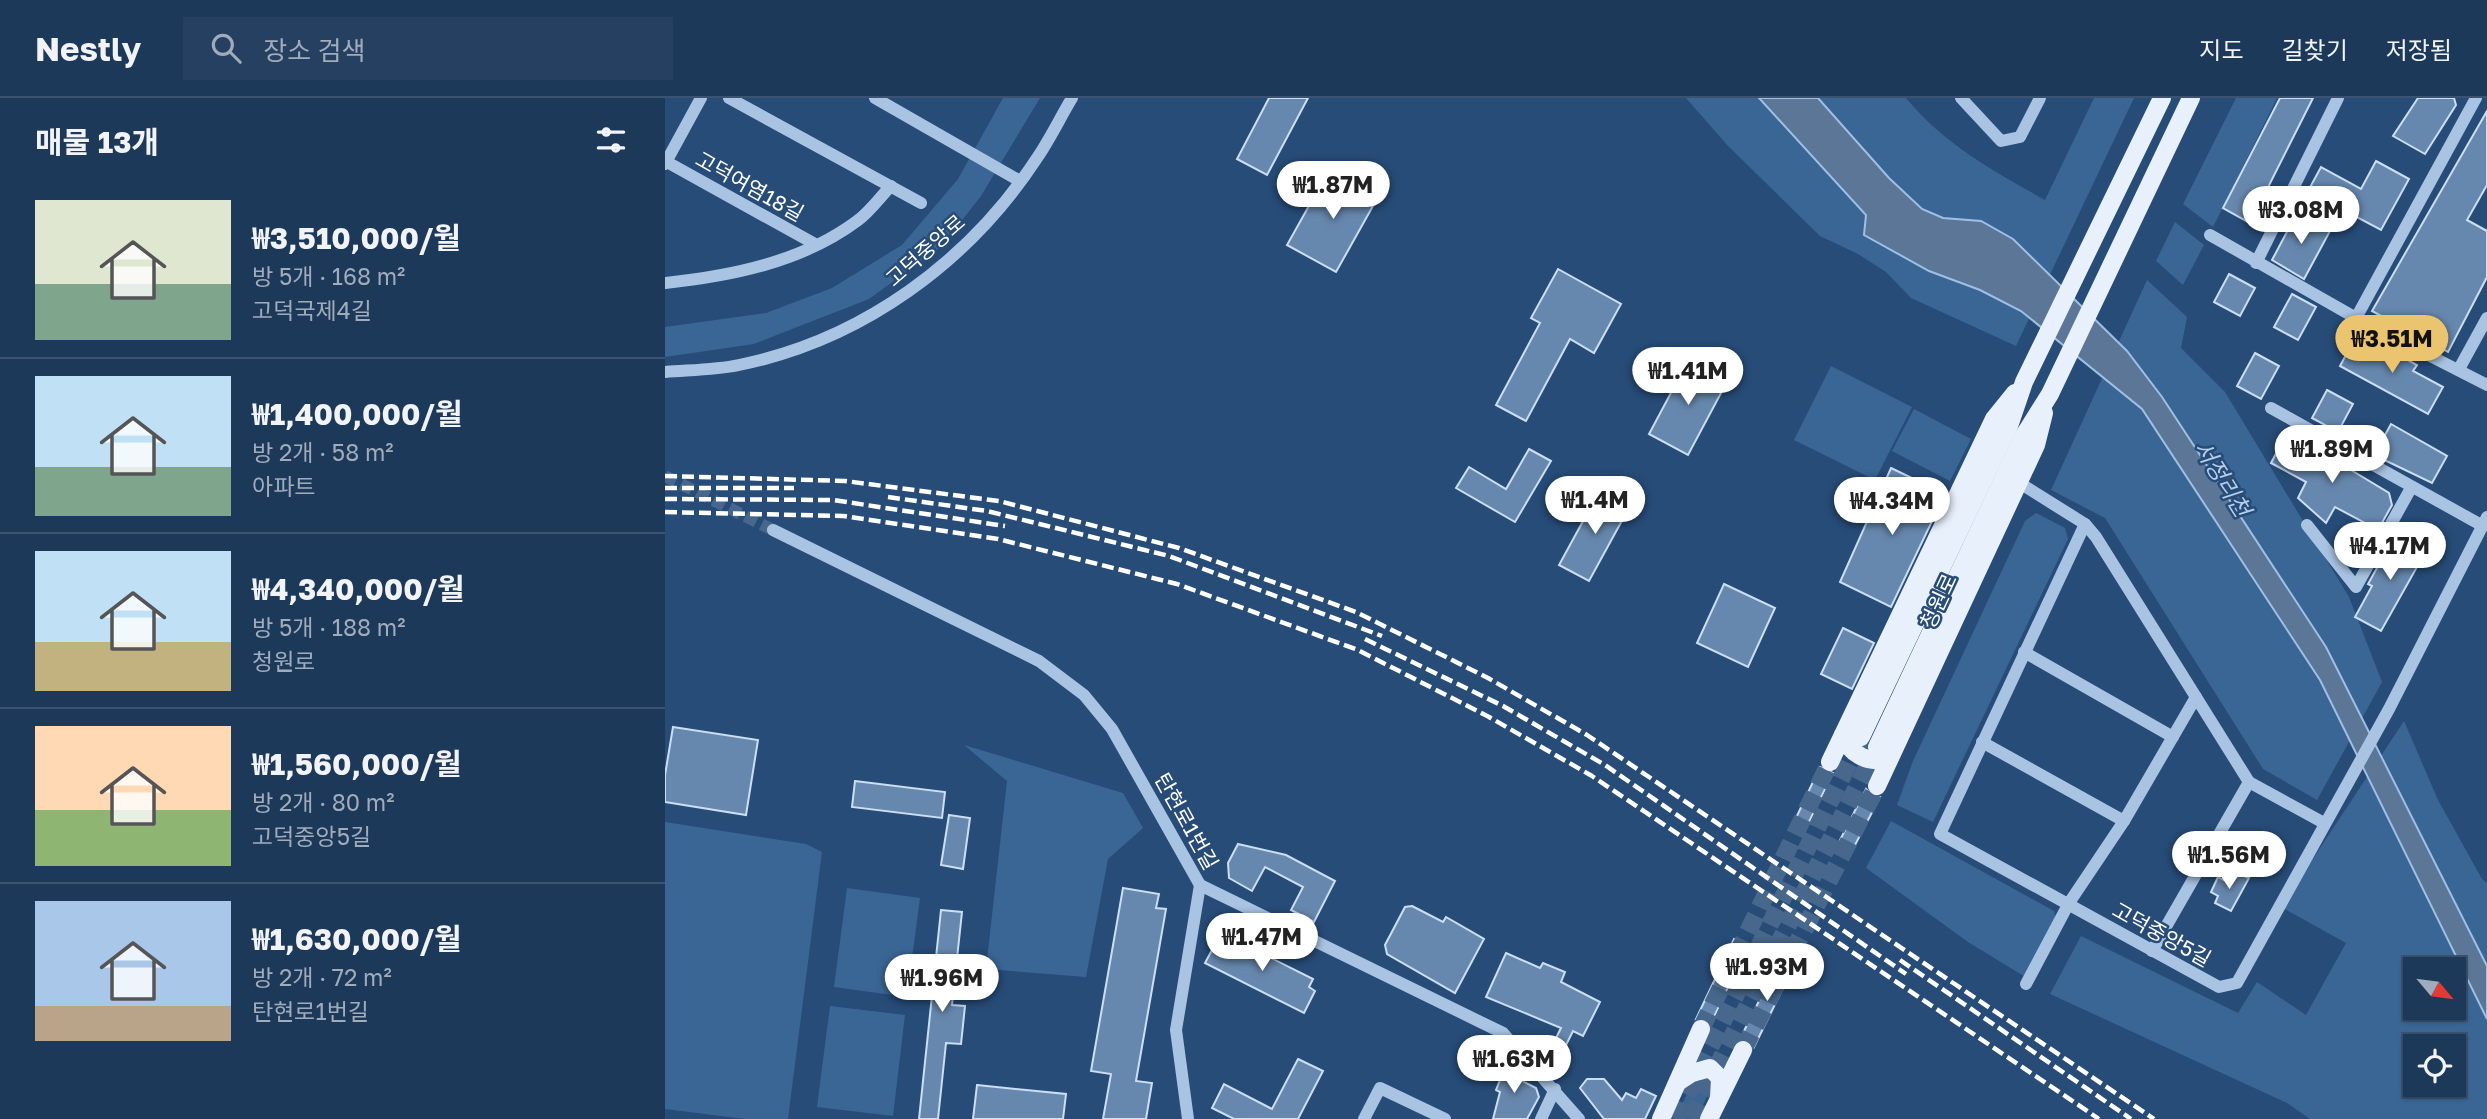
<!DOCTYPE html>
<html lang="ko">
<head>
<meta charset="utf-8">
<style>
	body { margin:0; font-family:"Golos Text","Noto Sans KR",sans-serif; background:#254060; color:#f1f3f6; height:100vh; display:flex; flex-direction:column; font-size:26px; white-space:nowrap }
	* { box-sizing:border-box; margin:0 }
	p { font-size:23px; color:#a0acbb }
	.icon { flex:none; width:38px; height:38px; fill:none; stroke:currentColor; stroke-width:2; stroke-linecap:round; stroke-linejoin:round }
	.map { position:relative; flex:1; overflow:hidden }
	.details { display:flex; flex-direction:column; background:#1d395a; width:665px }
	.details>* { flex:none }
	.needle { width:46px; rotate:119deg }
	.buttons { position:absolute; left:1738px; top:859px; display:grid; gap:14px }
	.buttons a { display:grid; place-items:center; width:63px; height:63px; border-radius:0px; background:#1d395a; box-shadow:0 2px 5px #0004,0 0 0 2px #3b5370; font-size:35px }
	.price { position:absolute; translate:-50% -60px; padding:0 16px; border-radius:24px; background:#fff; color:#222; font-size:23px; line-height:46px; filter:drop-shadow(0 2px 4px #0008) }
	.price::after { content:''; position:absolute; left:50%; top:42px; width:21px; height:16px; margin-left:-10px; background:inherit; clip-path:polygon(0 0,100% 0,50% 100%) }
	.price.active { background:#ebc46f; color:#111 }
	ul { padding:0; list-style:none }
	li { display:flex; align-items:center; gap:21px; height:175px; padding:0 35px }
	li+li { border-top:2px solid #3b5370 }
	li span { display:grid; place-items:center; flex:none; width:196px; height:140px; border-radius:0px; color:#555 }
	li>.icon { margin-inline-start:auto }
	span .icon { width:84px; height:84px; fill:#fffc; stroke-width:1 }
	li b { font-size:30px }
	h2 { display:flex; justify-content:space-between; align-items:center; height:84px; padding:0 35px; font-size:30px }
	header { display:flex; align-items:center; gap:42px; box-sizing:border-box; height:98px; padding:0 35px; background:#1d395a; border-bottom:2px solid #3b5370 }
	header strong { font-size:33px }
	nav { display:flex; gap:38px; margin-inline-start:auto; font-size:24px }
	.search { width:490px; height:63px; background:#254060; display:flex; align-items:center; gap:18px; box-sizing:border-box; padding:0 24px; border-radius:0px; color:#a0acbb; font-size:26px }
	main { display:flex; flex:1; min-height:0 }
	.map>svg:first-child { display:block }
</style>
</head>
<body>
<header>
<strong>Nestly</strong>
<div class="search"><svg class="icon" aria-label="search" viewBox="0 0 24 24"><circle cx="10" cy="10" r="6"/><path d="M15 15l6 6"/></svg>장소 검색</div>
<nav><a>지도</a><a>길찾기</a><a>저장됨</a></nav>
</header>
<main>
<section class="details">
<h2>매물 13개<svg class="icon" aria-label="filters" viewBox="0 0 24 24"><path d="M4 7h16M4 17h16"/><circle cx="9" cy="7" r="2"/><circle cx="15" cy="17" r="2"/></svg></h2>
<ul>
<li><span style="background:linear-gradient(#dfe7d0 60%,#7fa58c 0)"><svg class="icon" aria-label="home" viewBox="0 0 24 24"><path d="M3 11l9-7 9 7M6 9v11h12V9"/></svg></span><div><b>₩3,510,000/월</b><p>방 5개 · 168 m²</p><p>고덕국제4길</p></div></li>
<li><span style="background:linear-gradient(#bfe0f5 65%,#7fa58c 0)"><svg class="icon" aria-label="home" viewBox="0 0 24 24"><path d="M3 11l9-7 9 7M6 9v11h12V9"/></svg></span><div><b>₩1,400,000/월</b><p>방 2개 · 58 m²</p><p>아파트</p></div></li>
<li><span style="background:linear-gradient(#bfe0f5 65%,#c2b280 0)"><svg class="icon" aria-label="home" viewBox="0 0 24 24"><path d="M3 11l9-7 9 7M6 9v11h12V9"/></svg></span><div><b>₩4,340,000/월</b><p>방 5개 · 188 m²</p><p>청원로</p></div></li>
<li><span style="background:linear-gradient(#ffd9b3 60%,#8fb573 0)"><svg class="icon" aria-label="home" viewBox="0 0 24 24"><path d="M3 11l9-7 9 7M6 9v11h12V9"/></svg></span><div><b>₩1,560,000/월</b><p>방 2개 · 80 m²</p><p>고덕중앙5길</p></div></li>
<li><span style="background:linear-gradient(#a9c7e8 75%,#b9a48a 0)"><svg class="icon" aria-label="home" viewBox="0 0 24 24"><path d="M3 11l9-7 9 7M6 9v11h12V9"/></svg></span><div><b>₩1,630,000/월</b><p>방 2개 · 72 m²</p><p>탄현로1번길</p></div></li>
</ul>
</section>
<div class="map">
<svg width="1822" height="1021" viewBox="0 0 1822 1021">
	<rect width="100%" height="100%" fill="#274c78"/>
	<!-- green -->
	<g fill="#3a6695" fill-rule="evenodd">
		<path d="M338,0h37l-59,98 -39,50 -73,53 -115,45 -89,13v-30l101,-14 66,-25 70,-43 56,-66z"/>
		<path d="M1021,0h220c38,46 87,73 139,102l49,-102h40l-118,248 -105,-48 -25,-26 -28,-18 -38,-18 -92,-90z"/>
		<path d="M1571,0h41l-64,129 -30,-23z"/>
		<path d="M1510,124l29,23 -21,40 -27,-24z"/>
		<path d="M1482,182l40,37 -6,31 44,44 124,205 33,85 -65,118 -54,-31 -158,-251 -54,-28z"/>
		<path d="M1166,268l81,41 -37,73 -81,-40z"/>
		<path d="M1249,311l57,30 -21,42 -58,-30z"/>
		<path d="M1371,415l29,15 3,11 -135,283 -36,-17 16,-44 112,-240z"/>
		<path d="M1739,623l34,79 44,79 5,4v236h-177l-23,-16 -237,-109 31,-58 157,77 19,-31 49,33 40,-72 -65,-36zM1750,872h38v38h-38zM1750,948h38v39h-38z"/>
		<path d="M299,647l159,48 20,35 -35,31 -22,118 -100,-8 21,-188z"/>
		<path d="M1226,723l163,90 4,16 -31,51 -59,-36 -102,-74z"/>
		<path d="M0,724l141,22 16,8 -34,267h-43l-80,-10z"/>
		<path d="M182,790l73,10 -13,99 -73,-10z"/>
		<path d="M165,908l75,9 -12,101 -76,-9z"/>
		<path d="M1039,982l6,10 -14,29h-22l19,-36z"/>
	</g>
	<!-- water -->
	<path fill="#5b7697" stroke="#9ec0e3" stroke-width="2" d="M1094,0h59l71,80 33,31 21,9 38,3 32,18 114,112 35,46 164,250 161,319v53l-167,-339 -178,-271 -121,-98 -41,-21 -51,-19 -65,-36 2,-20z"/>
	<!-- building -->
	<g fill="#6788ae" stroke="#cbdef3" stroke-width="2">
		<path d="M604,0h39l-41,77 -30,-16z"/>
		<path d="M1615,0h33l-63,125 -27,-15z"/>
		<path d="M1753,0h36l2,7 -31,49 -32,-18z"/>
		<path d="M1822,13v74l-20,35 20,11v46l-39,75 -76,-41z"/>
		<path d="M1711,63l33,18 -28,51 -73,-39 13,-24 40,22z"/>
		<path d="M664,72l49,27 -42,75 -49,-27z"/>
		<path d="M1632,115l33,18 -26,48 -32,-19z"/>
		<path d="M893,171l63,35 -27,49 -24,-14 -44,82 -30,-16 44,-82 -9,-5z"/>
		<path d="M1564,176l26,14 -15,28 -26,-14z"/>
		<path d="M1627,196l24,13 -18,33 -24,-13z"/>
		<path d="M1690,240l35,19 3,-5 24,13 -4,6 30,16 -15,27 -88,-48z"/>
		<path d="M1590,255l24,13 -18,33 -24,-13z"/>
		<path d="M1024,261l39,21 -40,75 -39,-21z"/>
		<path d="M1662,292l26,14 -15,28 -26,-14z"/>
		<path d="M1726,326l56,32 -15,27 -58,-28z"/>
		<path d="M1624,331l17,10 6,24 19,-5 58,35 3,12 -14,25 -43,-23 -9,16 -28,-25 8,-16 -35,-19z"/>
		<path d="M864,351l22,12 -36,61 -59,-34 13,-21 37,22z"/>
		<path d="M1226,370l54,26 -54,113 -51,-25z"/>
		<path d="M935,392l30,16 -41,75 -30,-16z"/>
		<path d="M1731,436l30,17 -45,80 -26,-14 17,-31 -4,-2z"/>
		<path d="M1059,486l51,24 -27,59 -51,-24z"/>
		<path d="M1178,530l31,15 -22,46 -31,-15z"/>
		<path d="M8,629l85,13 -12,75 -81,-13v-27z"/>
		<path d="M1155,669l13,6 -26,53 -12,-6z"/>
		<path d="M190,683l90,11 -3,26 -90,-11z"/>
		<path d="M1201,691l6,7 8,1 -26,50 -14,-7z"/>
		<path d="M284,717l21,3 -7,51 -22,-4z"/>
		<path d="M573,746l48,11 49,26 -21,41 -23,-12 12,-23 -38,-20 -13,24 -23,-13 -1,-15z"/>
		<path d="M1570,774l14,6 -18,33 -16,-8 3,-7 -7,-4 7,-15 11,6z"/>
		<path d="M458,790l36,6 -3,14 10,1 -30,172 16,2 -6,36h-43l8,-45 -20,-3z"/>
		<path d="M747,808l31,16 3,-5 38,22 -29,54 -68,-39 -2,-9 20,-38z"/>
		<path d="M276,812l21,2 -10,93 13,1 -4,38 -15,-1 -8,76h-19z"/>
		<path d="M556,835l92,46 -4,8 6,4 -11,22 -99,-50z"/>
		<path d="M1069,841l14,7 -37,77 -6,-5 -9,1z"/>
		<path d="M841,855l34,15 3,-5 22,9 -4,10 39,20 -17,34 -10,-5 -9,18 -13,-1 10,-20 -75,-31z"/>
		<path d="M1114,863l14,7 -39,79 -5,-7 -9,-1z"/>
		<path d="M838,960l21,24 12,6 3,9 -12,22h-34l7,-27 -4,-2 4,-10 -3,-1z"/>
		<path d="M633,961l25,12 -25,48h-64l-22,-11 12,-24 48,25z"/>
		<path d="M922,981h17l18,21 4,-7 10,5 5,-9 15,7 -11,23h-41l-24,-31z"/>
		<path d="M312,987l89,9 -3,25h-90z"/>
	</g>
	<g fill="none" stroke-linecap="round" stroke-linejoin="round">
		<!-- minor-tunnel -->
		<path stroke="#47678c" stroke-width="12" stroke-dasharray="12 6" stroke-linecap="butt" d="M0,378l108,54"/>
		<!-- major-tunnel -->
		<g stroke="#47678c" stroke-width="18" stroke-dasharray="18 9" stroke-linecap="butt">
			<path d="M1036,931l129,-267"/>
			<path d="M1078,952l134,-264"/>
			<path d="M1010,1021l185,-379"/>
			<path d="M1026,1021l186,-372"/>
		</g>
		<!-- minor -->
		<g stroke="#a9c4e3" stroke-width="12">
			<path d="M64,0l192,105"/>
			<path d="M210,0l145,83"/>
			<path d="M1296,0l40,43 19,-4 20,-39"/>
			<path d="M0,63l150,83"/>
			<path d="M0,66l36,-66"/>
			<path d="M1545,137l146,83 131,67"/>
			<path d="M1591,165l82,-165"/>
			<path d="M0,185c66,-7 137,-21 192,-62 13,-9 23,-24 34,-35"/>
			<path d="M1691,220l120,-220"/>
			<path d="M1794,271l28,-51"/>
			<path d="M0,274c24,-2 50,-2 74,-7 123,-25 230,-103 298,-207 13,-19 23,-40 35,-60"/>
			<path d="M1606,310l212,118"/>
			<path d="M1353,384l67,42 11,13 153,245 75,41"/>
			<path d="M1420,426l-145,310 279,153 18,-4 152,-274 98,-192"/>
			<path d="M1642,427l49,62 55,-99"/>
			<path d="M108,432l266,131 45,34 28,34 88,156 303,148 76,86"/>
			<path d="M1359,554l149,85"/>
			<path d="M1317,644l142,79"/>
			<path d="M1487,853l97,-169"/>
			<path d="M1361,886l43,-81 55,-82 72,-124"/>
			<path d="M523,1021l-12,-89 24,-145"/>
			<path d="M699,1021l16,-31 65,31"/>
			<path d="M876,1021l14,-30"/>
		</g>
		<!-- major -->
		<g stroke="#e8f0fc" stroke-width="18">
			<path d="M1178,637c6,19 27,31 47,22"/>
			<path d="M1196,639l148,-311 15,-44 138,-284"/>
			<path d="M1212,649l146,-310 27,-43 141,-296"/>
			<path d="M1165,664l164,-343 21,-26"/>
			<path d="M1212,688l159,-341 8,-32"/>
			<path d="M1013,984l14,-9 18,-5 10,10 -1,20"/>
			<path d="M996,1021l40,-90"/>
			<path d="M1044,1021l34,-69"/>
		</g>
		<!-- rail -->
		<g stroke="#fff" stroke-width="4.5" stroke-dasharray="12 5" stroke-linecap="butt">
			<path d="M0,378l180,5 154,20 180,47 177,64 132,66 99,57 567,384"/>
			<path d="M0,390h129"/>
			<path d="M223,399l99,14 182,45 213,80"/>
			<path d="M0,401l168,1 172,26"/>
			<path d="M0,414l178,4 155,23 179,45 181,66 131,67 103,59 507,343"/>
			<path d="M700,541l138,67 102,59 301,209"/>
			<path d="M1235,862l231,159"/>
		</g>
	</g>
	<g text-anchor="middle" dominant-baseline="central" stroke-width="5" stroke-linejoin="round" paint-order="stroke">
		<!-- street labels -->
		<g font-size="21" fill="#fff" stroke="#274c78">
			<text transform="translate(85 88) rotate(29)">고덕여염18길</text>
			<text transform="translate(260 152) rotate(-41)">고덕중앙로</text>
			<text transform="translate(1273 503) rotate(-65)">청원로</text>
			<text transform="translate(522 723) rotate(61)">탄현로1번길</text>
			<text transform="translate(1497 836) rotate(29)">고덕중앙5길</text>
		</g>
		<!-- water labels -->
		<g font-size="23" font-style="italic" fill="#b4ceeb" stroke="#274c78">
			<text transform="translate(1558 380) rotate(58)">서정리천</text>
		</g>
	</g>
</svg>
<div class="buttons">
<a><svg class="needle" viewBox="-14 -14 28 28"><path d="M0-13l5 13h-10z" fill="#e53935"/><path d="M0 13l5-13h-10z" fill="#a0acbb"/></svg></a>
<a><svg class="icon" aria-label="locate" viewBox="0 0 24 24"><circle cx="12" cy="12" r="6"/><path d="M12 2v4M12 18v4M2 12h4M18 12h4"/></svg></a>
</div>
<b class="price" style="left:668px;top:123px">₩1.87M</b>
<b class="price" style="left:1636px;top:148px">₩3.08M</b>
<b class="price active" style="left:1727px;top:277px">₩3.51M</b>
<b class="price" style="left:1023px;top:309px">₩1.41M</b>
<b class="price" style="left:1667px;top:387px">₩1.89M</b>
<b class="price" style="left:930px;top:438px">₩1.4M</b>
<b class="price" style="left:1227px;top:439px">₩4.34M</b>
<b class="price" style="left:1725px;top:484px">₩4.17M</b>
<b class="price" style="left:1564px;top:793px">₩1.56M</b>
<b class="price" style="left:597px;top:875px">₩1.47M</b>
<b class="price" style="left:1102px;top:905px">₩1.93M</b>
<b class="price" style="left:277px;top:916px">₩1.96M</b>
<b class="price" style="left:849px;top:997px">₩1.63M</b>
</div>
</main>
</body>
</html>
